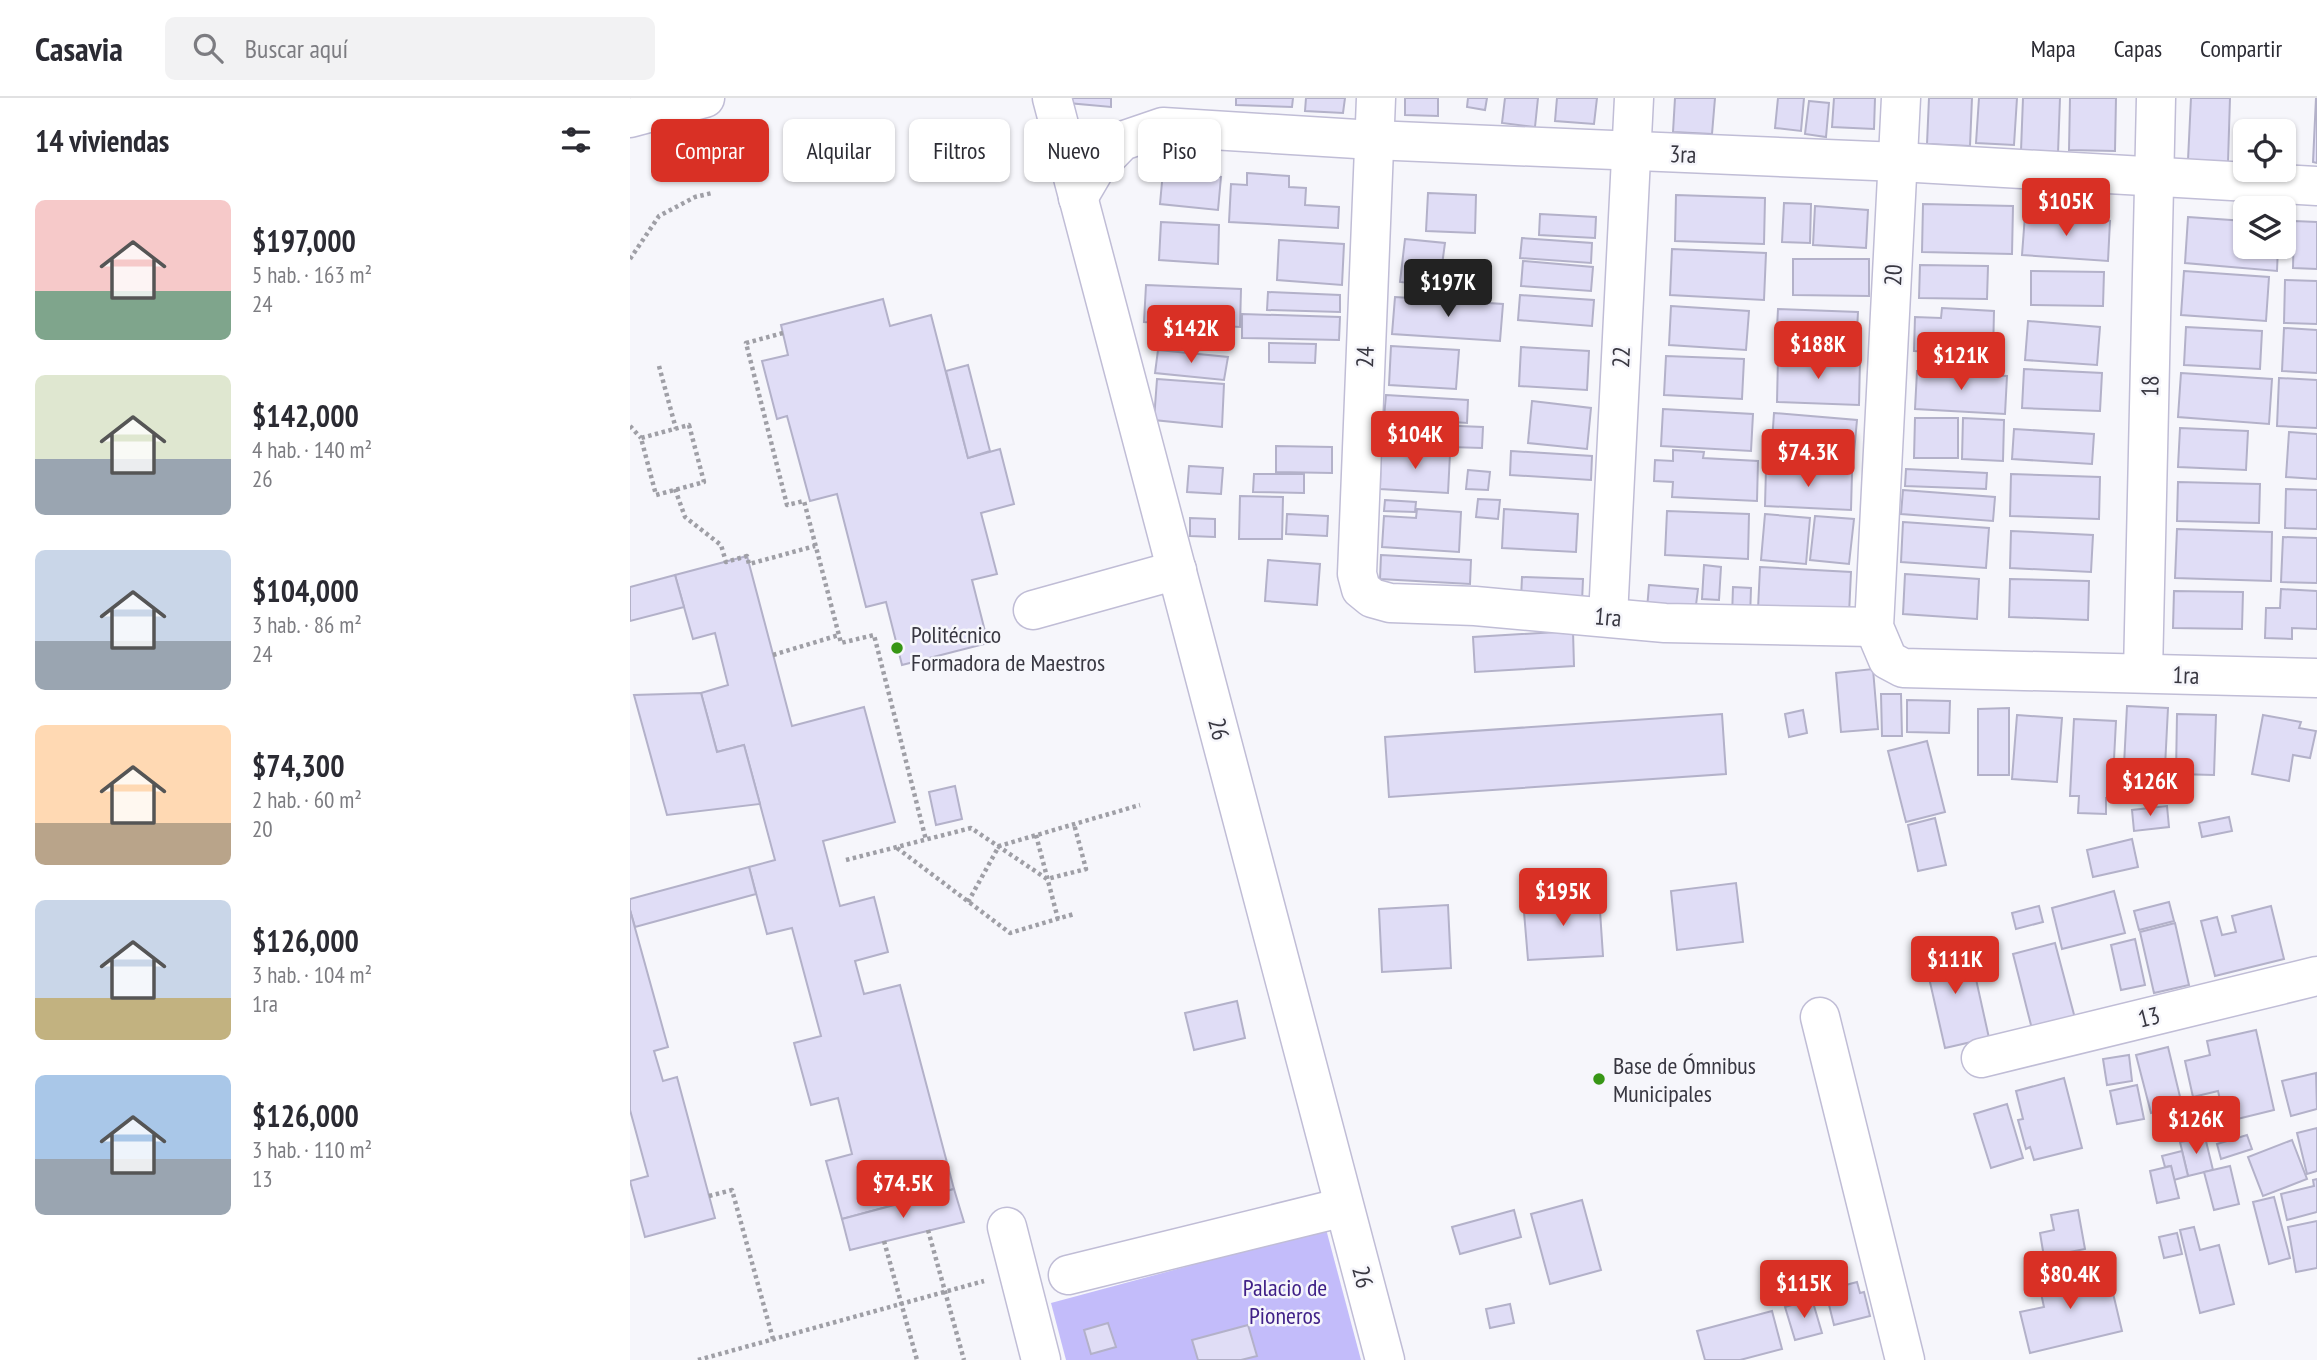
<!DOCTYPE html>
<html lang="es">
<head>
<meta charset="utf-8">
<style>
	body { margin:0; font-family:"PT Sans Narrow",sans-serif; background:#f2f2f3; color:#2b2b33; height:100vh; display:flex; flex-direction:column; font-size:26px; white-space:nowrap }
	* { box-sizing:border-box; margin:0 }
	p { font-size:23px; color:#7c7c81 }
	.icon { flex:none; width:38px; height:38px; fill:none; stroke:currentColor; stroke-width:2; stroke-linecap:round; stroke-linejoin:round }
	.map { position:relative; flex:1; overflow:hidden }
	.details { display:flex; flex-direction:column; background:#fff; width:630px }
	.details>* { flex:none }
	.banner { position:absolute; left:21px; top:21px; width:665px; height:63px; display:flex; gap:14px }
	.fabs { position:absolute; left:1603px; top:21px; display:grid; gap:14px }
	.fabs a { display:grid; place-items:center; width:63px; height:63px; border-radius:10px; background:#fff; box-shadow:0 2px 5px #0004; font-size:35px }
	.price { position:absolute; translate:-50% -60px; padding:0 16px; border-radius:7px; background:#d93025; color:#fff; font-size:23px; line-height:46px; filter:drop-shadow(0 2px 4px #0008) }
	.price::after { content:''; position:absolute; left:50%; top:42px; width:21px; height:16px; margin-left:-10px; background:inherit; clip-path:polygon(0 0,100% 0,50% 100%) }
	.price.selected { background:#222; color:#fff }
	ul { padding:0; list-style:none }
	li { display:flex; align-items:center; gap:21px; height:175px; padding:0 35px }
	li span { display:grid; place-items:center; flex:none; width:196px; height:140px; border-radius:10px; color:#555 }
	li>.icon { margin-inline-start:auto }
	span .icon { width:84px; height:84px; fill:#fffc; stroke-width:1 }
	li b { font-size:30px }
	h2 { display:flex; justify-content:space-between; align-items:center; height:84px; padding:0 35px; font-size:30px }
	.chip { padding:0 24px; border-radius:10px; background:#fff; box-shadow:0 2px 5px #0004; font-size:24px; line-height:63px }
	.chip.selected { background:#d93025; color:#fff }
	header { display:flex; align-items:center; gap:42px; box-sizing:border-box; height:98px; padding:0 35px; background:#fff; border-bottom:2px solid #e1e1e2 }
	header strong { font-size:33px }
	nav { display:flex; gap:38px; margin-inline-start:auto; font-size:24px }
	.search { width:490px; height:63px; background:#f2f2f3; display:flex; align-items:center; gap:18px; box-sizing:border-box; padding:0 24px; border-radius:10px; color:#7c7c81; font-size:26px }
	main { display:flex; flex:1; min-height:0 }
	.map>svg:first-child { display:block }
</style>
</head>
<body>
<header>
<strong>Casavia</strong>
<div class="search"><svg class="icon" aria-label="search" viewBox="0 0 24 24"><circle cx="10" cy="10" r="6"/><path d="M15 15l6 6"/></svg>Buscar aquí</div>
<nav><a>Mapa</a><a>Capas</a><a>Compartir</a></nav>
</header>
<main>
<section class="details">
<h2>14 viviendas<svg class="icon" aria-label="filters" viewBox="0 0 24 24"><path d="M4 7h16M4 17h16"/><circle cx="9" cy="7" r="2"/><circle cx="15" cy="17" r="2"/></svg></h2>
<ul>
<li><span style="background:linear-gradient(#f6c9c9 65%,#7fa58c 0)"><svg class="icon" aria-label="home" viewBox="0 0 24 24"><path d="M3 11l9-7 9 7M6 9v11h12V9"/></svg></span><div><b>$197,000</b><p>5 hab. · 163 m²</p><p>24</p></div></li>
<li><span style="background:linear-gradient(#dfe7d0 60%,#9aa5b1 0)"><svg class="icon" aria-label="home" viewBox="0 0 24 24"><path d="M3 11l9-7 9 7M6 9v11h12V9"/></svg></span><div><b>$142,000</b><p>4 hab. · 140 m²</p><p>26</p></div></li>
<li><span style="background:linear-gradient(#c9d6e8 65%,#9aa5b1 0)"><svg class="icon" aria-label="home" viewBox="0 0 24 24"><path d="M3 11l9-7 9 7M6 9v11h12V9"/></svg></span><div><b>$104,000</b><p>3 hab. · 86 m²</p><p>24</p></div></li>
<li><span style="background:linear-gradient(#ffd9b3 70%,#b9a48a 0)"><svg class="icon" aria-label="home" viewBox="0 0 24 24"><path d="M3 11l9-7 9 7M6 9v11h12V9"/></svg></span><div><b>$74,300</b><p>2 hab. · 60 m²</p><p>20</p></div></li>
<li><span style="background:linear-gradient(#c9d6e8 70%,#c2b280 0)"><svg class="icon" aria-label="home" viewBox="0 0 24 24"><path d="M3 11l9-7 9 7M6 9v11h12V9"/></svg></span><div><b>$126,000</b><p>3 hab. · 104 m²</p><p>1ra</p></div></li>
<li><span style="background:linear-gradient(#a9c7e8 60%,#9aa5b1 0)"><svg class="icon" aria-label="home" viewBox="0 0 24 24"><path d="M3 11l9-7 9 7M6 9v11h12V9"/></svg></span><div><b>$126,000</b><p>3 hab. · 110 m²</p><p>13</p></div></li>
</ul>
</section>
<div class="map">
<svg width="1687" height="1262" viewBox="0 0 1687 1262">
	<rect width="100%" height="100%" fill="#f6f6fb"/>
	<!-- green -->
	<path fill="#c3bcfa" d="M696,1131l35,131h-295l-15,-57z"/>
	<!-- building -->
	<g fill="#e0ddf6" stroke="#b3b1c9" stroke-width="2">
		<path d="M439,0h42v9l-43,-4z"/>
		<path d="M606,0h57l-1,9 -56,-2z"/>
		<path d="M676,0h39l-2,15 -38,-2z"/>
		<path d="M775,0h33v18l-33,-1z"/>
		<path d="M838,0h19l-2,12 -18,-3z"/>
		<path d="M875,0h33l-3,29 -33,-4z"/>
		<path d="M927,0h40l-3,26 -39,-3z"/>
		<path d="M1045,0h40l-3,36 -39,-2z"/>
		<path d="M1148,0h26l-3,33 -26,-3z"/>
		<path d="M1204,0h41l-1,31 -42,-2z"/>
		<path d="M1299,0h43l-2,48 -43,-2z"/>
		<path d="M1349,0h38l-3,47 -38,-2z"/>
		<path d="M1393,0h37l-2,55 -37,-2z"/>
		<path d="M1440,0h46l-1,53 -46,-1z"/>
		<path d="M1561,0h39l-2,64 -40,-2z"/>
		<path d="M1686,0h1v65l-4,-1z"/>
		<path d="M1179,3l20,2 -3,34 -21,-3z"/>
		<path d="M533,73l58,6 -3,33 -58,-6z"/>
		<path d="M617,75l42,3v11l17,1 -1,17 34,2 -1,21 -109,-6 2,-38 16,1z"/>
		<path d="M798,95l48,2 -1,38 -49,-2z"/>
		<path d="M1046,97l89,3 -1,46 -89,-3z"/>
		<path d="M1154,105l27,1 -1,39 -28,-1z"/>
		<path d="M1293,106l90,2 -1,48 -90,-2z"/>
		<path d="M1185,108l53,4 -2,38 -53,-3z"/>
		<path d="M910,116l56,3 -1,21 -56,-3z"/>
		<path d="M1395,117l85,6 -2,40 -86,-6z"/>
		<path d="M1558,119l57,4v26h33l-1,24 -92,-8z"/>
		<path d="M1664,123l23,1v47l-24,-1z"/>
		<path d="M531,124l58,3 -1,39 -59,-4z"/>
		<path d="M892,140l70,5 -1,20 -71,-5z"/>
		<path d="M775,141l40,4 -3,22 42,6 -2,21 -82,-10z"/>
		<path d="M649,142l65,4 -2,41 -65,-5z"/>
		<path d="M1042,151l94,4 -2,47 -94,-5z"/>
		<path d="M1163,161h76v37l-76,-1z"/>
		<path d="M893,163l70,6 -2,24 -70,-5z"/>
		<path d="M1290,167l68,1 -1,33 -68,-1z"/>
		<path d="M1401,173l73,1 -1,34 -72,-1z"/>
		<path d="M1554,173l85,6 -3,44 -85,-6z"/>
		<path d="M1655,182l32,1v43l-33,-1z"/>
		<path d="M516,187l95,4 -1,38 -96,-5z"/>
		<path d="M638,194l72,3v17l-73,-2z"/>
		<path d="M890,197l74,5 -2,26 -74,-6z"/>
		<path d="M765,199l108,7 -3,37 -108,-7z"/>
		<path d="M253,201l7,27 41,-11 37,143 32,-9 14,55 -33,9 16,61 -25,6 16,63 -86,22 -16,-63 -20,5 -29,-113 -27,7 -23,-85 -10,3 -15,-58 26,-6 -7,-30z"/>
		<path d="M1041,208l78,5 -3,39 -77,-5z"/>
		<path d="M1312,210l52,3 -1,43 -79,-3 1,-34 26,1z"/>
		<path d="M1148,211l80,3 -2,38 -80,-3z"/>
		<path d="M612,216l98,3 -1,23 -97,-2z"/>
		<path d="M1398,223l72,6 -3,38 -72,-5z"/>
		<path d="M1556,229l76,4 -2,38 -76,-4z"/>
		<path d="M1654,230l33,2v43l-35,-2z"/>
		<path d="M567,236l29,1v15l-29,-1z"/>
		<path d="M639,245l47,1 -1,19 -46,-1z"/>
		<path d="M761,248l68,4 -3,39 -67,-4z"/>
		<path d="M891,249l68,4 -2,39 -68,-4z"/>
		<path d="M528,252l70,7 -4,23 -69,-7z"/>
		<path d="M1036,258l78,3 -2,40 -78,-4z"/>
		<path d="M1148,259l82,3 -1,45 -82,-3z"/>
		<path d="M338,267l22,86 -22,7 -22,-87z"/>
		<path d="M1394,271l78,4 -2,38 -78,-3z"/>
		<path d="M1287,273l90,5 -2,38 -90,-5z"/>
		<path d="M1551,275l91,6 -3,45 -91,-7z"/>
		<path d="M1649,280l38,2v48l-40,-2z"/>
		<path d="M527,281l67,5 -2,43 -68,-7z"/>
		<path d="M756,297l82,5 -1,23 -83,-6z"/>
		<path d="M902,303l59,7 -4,41 -59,-6z"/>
		<path d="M1033,311l90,5 -2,37 -90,-5z"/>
		<path d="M1144,315l83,7 -4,43 -82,-7z"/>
		<path d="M1285,320h43v40h-44z"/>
		<path d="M1333,320l41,2 -1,41 -41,-2z"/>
		<path d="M754,325l99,4 -1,21 -98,-3z"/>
		<path d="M1550,330l68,3 -2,39 -68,-3z"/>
		<path d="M1384,331l80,5 -2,30 -80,-5z"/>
		<path d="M1659,334l28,2v45l-31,-2z"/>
		<path d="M646,348l56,1v26l-56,-1z"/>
		<path d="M751,352l69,4 -2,39 -68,-4z"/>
		<path d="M1043,352l31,2 -1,6 55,3 -1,40 -85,-4 1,-15 -19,-1 1,-21 18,1z"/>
		<path d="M881,353l81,5 -1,24 -81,-5z"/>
		<path d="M559,368l34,2 -2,26 -34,-2z"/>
		<path d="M1136,370l86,5 -1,37 -86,-4z"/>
		<path d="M1276,371l81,4 -1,16 -81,-3z"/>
		<path d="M838,372l22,2 -2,18 -22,-1z"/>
		<path d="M624,376h50v19l-51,-1z"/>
		<path d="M1381,376l89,3 -1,42 -89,-3z"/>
		<path d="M1548,384l82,2 -1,39 -82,-2z"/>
		<path d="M1656,391l31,1v39l-32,-1z"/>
		<path d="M1273,392l92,7 -2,24 -92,-7z"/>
		<path d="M610,398l43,1 -1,42h-43z"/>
		<path d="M848,401l22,1 -2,19 -22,-2z"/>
		<path d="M755,402l31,2 -1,10 -31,-1z"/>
		<path d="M787,411l44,3 -2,40 -77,-5 2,-31 32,2z"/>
		<path d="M874,411l74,5 -2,38 -74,-4z"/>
		<path d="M1037,413l82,3 -1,45 -83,-4z"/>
		<path d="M657,416l41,2 -1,20 -41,-2z"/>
		<path d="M1135,416l45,4 -4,46 -45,-4z"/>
		<path d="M1185,418l39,3 -5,45 -39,-4z"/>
		<path d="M560,420l25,1v18l-25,-1z"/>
		<path d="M1273,424l86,6 -3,40 -85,-6z"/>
		<path d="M1547,431l95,3 -1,49 -96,-3z"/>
		<path d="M1381,433l82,4 -2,37 -81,-4z"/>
		<path d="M1653,439l34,1v45l-36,-1z"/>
		<path d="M751,457l90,5 -1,24 -90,-5z"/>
		<path d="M117,458l45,170 72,-19 31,115 -72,19 17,65 34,-9 14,55 -33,9 9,33 36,-9 54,204 -112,30 -16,-58 26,-7 -14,-56 -27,7 -17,-62 27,-7 -29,-108 -25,6 -18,-67 26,-7 -31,-115 -27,7 -16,-59 27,-8 -13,-52 -22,6 -18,-64z"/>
		<path d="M638,462l52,4 -3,41 -52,-4z"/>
		<path d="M1074,467l17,2 -2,33 -17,-1z"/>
		<path d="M1130,469l91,5 -2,42 -91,-5z"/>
		<path d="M1275,476l74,5 -2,40 -74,-5z"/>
		<path d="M45,477l9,32 -54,14v-34z"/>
		<path d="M892,479l61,2 -1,23 -61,-3z"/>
		<path d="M1380,481l79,2 -1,39 -79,-3z"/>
		<path d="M1019,487l49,4 -3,24 -48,-4z"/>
		<path d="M1103,489l18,1 -1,30 -18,-1z"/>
		<path d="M1651,491l36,2v38l-25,-1v11l-27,-1 1,-30h14z"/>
		<path d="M1544,493l69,1 -1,37 -69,-1z"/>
		<path d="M943,533l1,35 -99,6 -2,-35z"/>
		<path d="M1243,571l5,60 -37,3 -5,-59z"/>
		<path d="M71,595l16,59 27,-7 16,59 -93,11 -33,-120z"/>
		<path d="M1251,596h20l1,42h-20z"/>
		<path d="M1277,602l43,1 -1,32 -42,-1z"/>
		<path d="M1497,608l41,2 -4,79 -41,-2z"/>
		<path d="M1379,610v67h-31v-66z"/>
		<path d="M1173,612l4,23 -18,4 -4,-23z"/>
		<path d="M1092,616l4,60 -337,23 -4,-60z"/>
		<path d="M1547,616l39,1 -2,60 -38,-1z"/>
		<path d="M1387,617l45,3 -5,64 -45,-3z"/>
		<path d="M1633,617l38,7 -2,6 17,3 -6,27 -17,-3 -4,26 -37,-7z"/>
		<path d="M1444,621l42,2 -4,77h-6v16l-28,-1 1,-17h-9z"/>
		<path d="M1297,643l18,71 -39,10 -18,-71z"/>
		<path d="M325,688l7,33 -26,6 -7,-33z"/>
		<path d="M1537,708l2,21 -35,4 -2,-21z"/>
		<path d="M1599,719l3,14 -30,6 -3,-14z"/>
		<path d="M1305,720l11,47 -28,6 -10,-46z"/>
		<path d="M1502,741l6,28 -45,10 -6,-27z"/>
		<path d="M119,769l7,27 -121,33 -5,-17v-11z"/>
		<path d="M1106,785l7,59 -66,8 -6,-59z"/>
		<path d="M1484,793l11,42 -63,16 -10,-41z"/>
		<path d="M969,798l4,60 -75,4 -5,-60z"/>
		<path d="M1539,804l5,19 -35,9 -5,-19z"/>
		<path d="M818,807l3,63 -69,4 -3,-63z"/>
		<path d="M1409,808l4,16 -27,7 -4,-16z"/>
		<path d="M1641,808l13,53 -69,17 -14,-55 16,-4 5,18 14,-3 -4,-16z"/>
		<path d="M0,812l38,137 -14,4 9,30 14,-4 38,141 -70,19 -15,-56 18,-5 -18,-66z"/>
		<path d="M1545,825l14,62 -35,8 -14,-61z"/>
		<path d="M1505,841l10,46 -24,5 -10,-45z"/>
		<path d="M1316,844l3,14 21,-4 19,86 -44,10 -23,-101z"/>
		<path d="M1425,845l21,79 -43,11 -20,-79z"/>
		<path d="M607,903l8,37 -51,12 -9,-37z"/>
		<path d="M1626,932l18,80 -49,12 -7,-31 -25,6 -8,-36 25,-6 -3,-14z"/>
		<path d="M1538,949l14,58 -31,8 -15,-58z"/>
		<path d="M1499,957l3,26 -25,4 -4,-26z"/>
		<path d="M1686,975l1,36 -26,7 -9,-35z"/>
		<path d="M1434,980l18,70 -48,12 -4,-13 -4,2 -8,-29 5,-1 -7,-28z"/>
		<path d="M1507,987l7,34 -27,5 -7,-33z"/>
		<path d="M1377,1006l16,54 -32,10 -17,-54z"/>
		<path d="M1687,1030v43l-10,3 -10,-41z"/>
		<path d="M1617,1037l5,14 -31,10 -4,-15z"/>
		<path d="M1575,1039l8,33 -25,6 -8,-34z"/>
		<path d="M1662,1042l15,39 -44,17 -15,-39z"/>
		<path d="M1552,1053l6,25 -14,4 -3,-14 -6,1 -3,-11z"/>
		<path d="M1541,1068l8,32 -22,5 -7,-32z"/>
		<path d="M1600,1068l9,38 -25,6 -10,-38z"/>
		<path d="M1687,1081v33l-30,8 -6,-26 33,-8 -1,-6z"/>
		<path d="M324,1091l10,33 -114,28 -8,-31z"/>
		<path d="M1644,1099l16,61 -21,6 -16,-62z"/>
		<path d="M952,1102l19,70 -51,14 -19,-70z"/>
		<path d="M884,1112l7,27 -61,17 -8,-27z"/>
		<path d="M1448,1112l7,39 -41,8 -4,-24 14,-3 -3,-15z"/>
		<path d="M1687,1123v47l-21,4 -8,-45z"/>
		<path d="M1564,1129l6,23 19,-5 15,59 -34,9 -20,-83z"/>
		<path d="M1547,1135l5,21 -18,4 -5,-21z"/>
		<path d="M1450,1160l9,36 23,-5 10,42 -92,22 -10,-41 24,-5 -5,-23 19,-4 -4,-15z"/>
		<path d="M1227,1184l3,11 4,-1 6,24 -36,9 -6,-24 17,-5 -3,-10z"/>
		<path d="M1182,1201l10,34 -27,7 -10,-33z"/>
		<path d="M880,1206l4,19 -24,5 -4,-19z"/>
		<path d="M1142,1213l10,38 -42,11h-35l-8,-29z"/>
		<path d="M478,1225l8,24 -25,7 -7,-24z"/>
		<path d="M618,1227l9,31 -16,4h-43l-6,-20z"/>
	</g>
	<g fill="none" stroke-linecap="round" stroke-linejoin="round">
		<!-- minor casing -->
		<g stroke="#c0bdd6" stroke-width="41">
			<g id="minor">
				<path d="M422,0l333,1262"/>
				<path d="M746,0l-19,476 4,15 11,9 18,5 85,3 190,17 209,4"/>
				<path d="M1271,0l-27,529 14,33 15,8 414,10"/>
				<path d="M0,20l75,-20"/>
				<path d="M448,100l17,-29 27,-28 41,-14 210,13 526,22 418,24"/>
				<path d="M403,512l144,-40"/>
				<path d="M978,519l26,-519"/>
				<path d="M1513,575l13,-575"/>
				<path d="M1190,919l85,343"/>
				<path d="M1351,960l336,-82"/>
				<path d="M377,1129l34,133"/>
				<path d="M438,1177l276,-68"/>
			</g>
		</g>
		<!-- path -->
		<g stroke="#9f9fa6" stroke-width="4.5" stroke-dasharray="3.5 3.5" stroke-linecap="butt">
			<path d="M0,161l29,-43 36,-19 17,-4"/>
			<path d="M153,235l-37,10 41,162 17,-4 37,142 33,-8 52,205"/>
			<path d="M29,268l17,63"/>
			<path d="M59,327l15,57 -48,13 -15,-57z"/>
			<path d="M0,328l11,12"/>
			<path d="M45,391l10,28 36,28 5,17 21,-6 2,8 66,-18"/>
			<path d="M143,557l66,-20"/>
			<path d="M406,737l22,84"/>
			<path d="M267,750l113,85 64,-19"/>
			<path d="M216,762l125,-32 76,51 39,-10 -12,-45"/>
			<path d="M338,804l31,-56 141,-41"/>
			<path d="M79,1098l23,-6 41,149"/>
			<path d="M298,1132l36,130"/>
			<path d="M254,1143l33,119"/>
			<path d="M68,1262l286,-79"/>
		</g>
		<!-- minor -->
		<use href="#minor" stroke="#fff" stroke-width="38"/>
	</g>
	<!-- markers -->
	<g fill="#379615" stroke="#f6f6fb" stroke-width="2.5">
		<circle cx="267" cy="550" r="7"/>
		<circle cx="969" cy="981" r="7"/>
	</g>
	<g text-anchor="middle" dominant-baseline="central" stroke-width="5" stroke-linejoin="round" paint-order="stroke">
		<!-- street labels -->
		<g font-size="24" fill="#383741" stroke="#f6f6fb">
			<text transform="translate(1053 56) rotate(2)">3ra</text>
			<text transform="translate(1263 177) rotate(-87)">20</text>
			<text transform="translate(735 259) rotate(-88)">24</text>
			<text transform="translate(991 259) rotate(-87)">22</text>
			<text transform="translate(1520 288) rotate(-89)">18</text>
			<text transform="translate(978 519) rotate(5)">1ra</text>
			<text transform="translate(1556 577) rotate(2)">1ra</text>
			<text transform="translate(589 631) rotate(75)">26</text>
			<text transform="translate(1519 919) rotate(-14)">13</text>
			<text transform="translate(733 1179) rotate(75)">26</text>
		</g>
		<!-- poi labels -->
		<g font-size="24" fill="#383741" stroke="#f6f6fb" text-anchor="start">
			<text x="281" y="536">Politécnico<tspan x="281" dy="28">Formadora de Maestros</tspan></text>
			<text x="983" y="967">Base de Ómnibus<tspan x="983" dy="28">Municipales</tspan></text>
		</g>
		<!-- park labels -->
		<g font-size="24" fill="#402188" stroke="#f6f6fb">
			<text x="655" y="1189">Palacio de<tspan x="655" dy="28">Pioneros</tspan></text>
		</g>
	</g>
</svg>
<div class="fabs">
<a><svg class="icon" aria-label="locate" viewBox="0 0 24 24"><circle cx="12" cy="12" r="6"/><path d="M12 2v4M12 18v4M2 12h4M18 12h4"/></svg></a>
<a><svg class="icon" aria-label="layers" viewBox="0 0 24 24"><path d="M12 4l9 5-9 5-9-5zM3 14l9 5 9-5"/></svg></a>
</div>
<b class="price" style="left:1436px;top:140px">$105K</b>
<b class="price selected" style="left:818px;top:221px">$197K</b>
<b class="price" style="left:561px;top:267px">$142K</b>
<b class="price" style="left:1188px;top:283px">$188K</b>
<b class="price" style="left:1331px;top:294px">$121K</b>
<b class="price" style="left:785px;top:373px">$104K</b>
<b class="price" style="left:1178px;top:391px">$74.3K</b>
<b class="price" style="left:1520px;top:720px">$126K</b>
<b class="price" style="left:933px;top:830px">$195K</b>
<b class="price" style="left:1325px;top:898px">$111K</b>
<b class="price" style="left:1566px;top:1058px">$126K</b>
<b class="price" style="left:273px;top:1122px">$74.5K</b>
<b class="price" style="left:1440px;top:1213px">$80.4K</b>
<b class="price" style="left:1174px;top:1222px">$115K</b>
<div class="banner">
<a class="chip selected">Comprar</a>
<a class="chip">Alquilar</a>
<a class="chip">Filtros</a>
<a class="chip">Nuevo</a>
<a class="chip">Piso</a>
</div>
</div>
</main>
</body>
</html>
